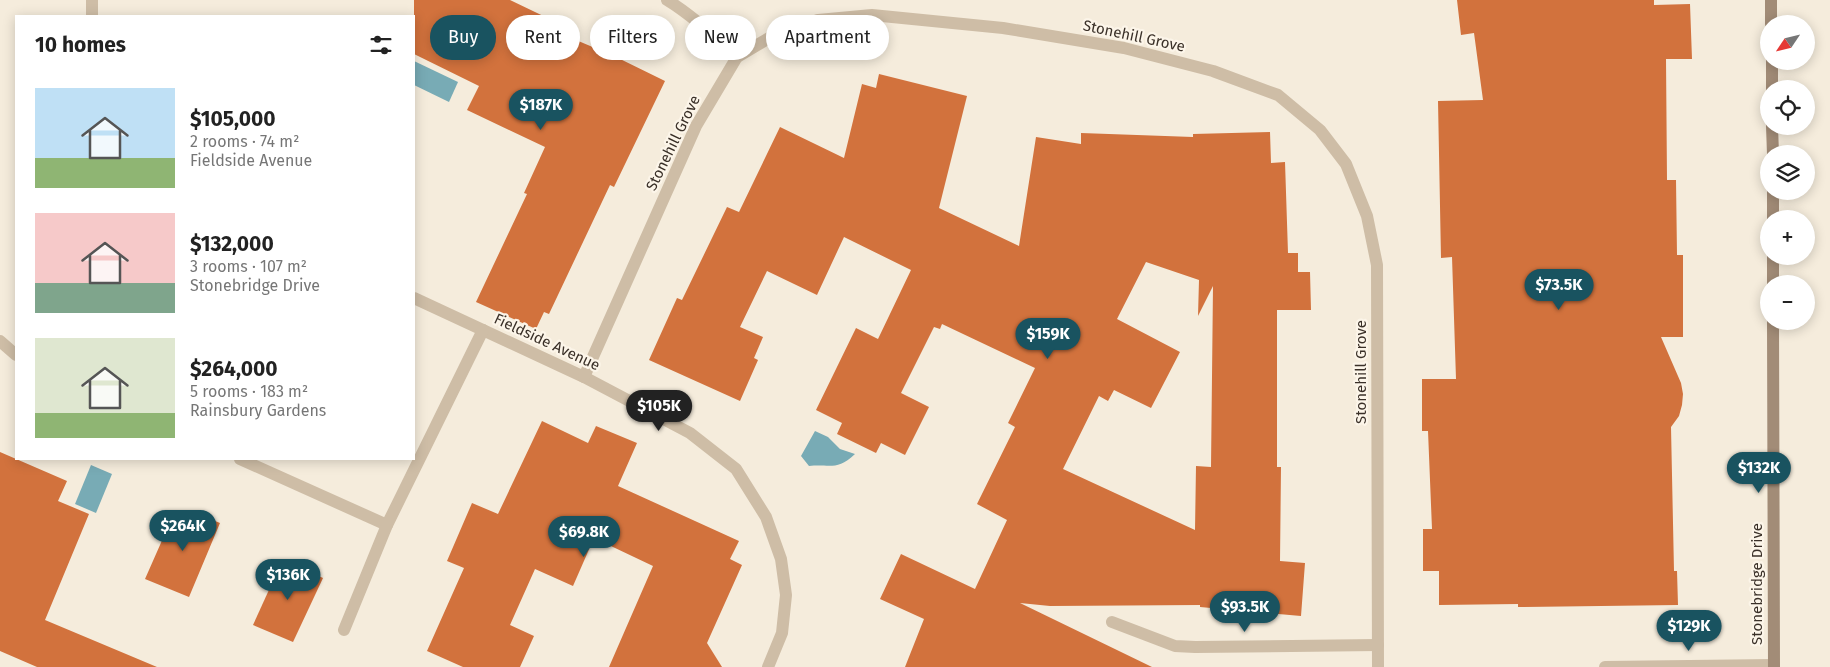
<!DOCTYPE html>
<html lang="en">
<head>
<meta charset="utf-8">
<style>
	body { margin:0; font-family:"Fira Sans",sans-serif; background:#f2f2f2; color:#222; height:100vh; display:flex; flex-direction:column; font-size:19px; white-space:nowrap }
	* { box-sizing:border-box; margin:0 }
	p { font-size:16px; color:#767676 }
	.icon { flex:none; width:28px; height:28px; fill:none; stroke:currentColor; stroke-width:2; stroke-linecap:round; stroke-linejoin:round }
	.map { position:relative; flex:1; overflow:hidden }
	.side { position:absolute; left:15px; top:15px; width:400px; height:445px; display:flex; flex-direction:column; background:#fff; border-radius:0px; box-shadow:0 2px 12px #0003 }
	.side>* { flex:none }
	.top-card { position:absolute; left:430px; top:15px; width:475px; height:45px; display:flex; gap:10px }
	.needle { width:32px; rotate:235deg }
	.buttons { position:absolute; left:1760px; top:15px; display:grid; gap:10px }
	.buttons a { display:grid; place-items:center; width:55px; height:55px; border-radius:50%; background:#fff; box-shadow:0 2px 12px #0003; font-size:25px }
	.price { position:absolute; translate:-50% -42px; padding:0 11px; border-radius:18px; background:#195360; color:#fff; font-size:16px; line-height:32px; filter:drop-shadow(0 1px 2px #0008) }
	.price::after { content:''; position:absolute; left:50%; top:30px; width:15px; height:11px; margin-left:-8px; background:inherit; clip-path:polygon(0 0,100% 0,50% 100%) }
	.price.current { background:#222; color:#fff }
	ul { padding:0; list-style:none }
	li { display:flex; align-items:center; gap:15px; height:125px; padding:0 20px }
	li span { display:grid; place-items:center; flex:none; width:140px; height:100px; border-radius:0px; color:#555 }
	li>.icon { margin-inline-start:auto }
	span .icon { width:60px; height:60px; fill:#fffc; stroke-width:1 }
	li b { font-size:21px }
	h2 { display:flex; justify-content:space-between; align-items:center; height:60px; padding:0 20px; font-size:21px }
	.pill { padding:0 18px; border-radius:22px; background:#fff; box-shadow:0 2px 12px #0003; font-size:18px; line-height:45px }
	.pill.current { background:#195360; color:#fff }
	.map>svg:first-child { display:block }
</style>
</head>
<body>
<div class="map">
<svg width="1830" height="667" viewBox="0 0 1830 667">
	<rect width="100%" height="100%" fill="#f5ecdc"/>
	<!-- water -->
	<g fill="#78abb5">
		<path d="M414,61l44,21 -9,20 -35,-17z"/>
		<path d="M815,431l13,6 12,12 15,5c-18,17 -24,10 -46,12l-8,-10z"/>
		<path d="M91,465l21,9 -16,39 -21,-9z"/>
	</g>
	<!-- building -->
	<g fill="#d2723d" fill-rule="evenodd">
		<path d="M414,0h96l50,24 -3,8 57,24 51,25 -51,106 -4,-2 -61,129 -5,-2 -8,17 -60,-27 51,-108 -3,-1 21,-46 -78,-37 12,-24 -65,-32z"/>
		<path d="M1457,0h197v5l36,-1 2,55h-26l1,121h9l1,75h6v82h-22l20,46 2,11 -1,11 -3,11 -8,11 3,144h3l1,34 -160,2v-3l-79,1v-34h-16v-42h9l-4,-98h-6v-52h34l-4,-122 -11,1 -3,-157 45,-1 -9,-67 -13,2z"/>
		<path d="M879,74l88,22 -28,112 80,38 17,-109 45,7v-11l112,4v-3l77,-2 1,31 14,-1 3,91h10v19h12l1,38h-34v157h4l-1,94 25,2 -4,53 -101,-9v-2l-150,1 -30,-3 132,64h-247l19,-48 -44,-20 21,-45 74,35 32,-69 -30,-16 38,-77 -7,-4 27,-55 -93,-44 -2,5 -6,-2 -33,66 28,14 -24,48 -24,-12 -5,10 -39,-19 5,-11 -26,-13 40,-82 22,11 33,-69 -67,-33 -27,58 -50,-24 -27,56 23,10 -9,21 4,2 -18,41 -91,-41 28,-62 5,2 45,-93 12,5 41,-85 64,31 18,-74 14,4zM1146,262l53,18 -1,36 15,-30 -2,181 -15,-1 -1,64 -132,-61 36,-73 9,5 6,-11 37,18 29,-56 -63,-33z"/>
		<path d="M542,421l46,22 8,-17 41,17 -19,43 121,55 -9,18 12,6 -35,78 15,24h-113l44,-101 -59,-28 -21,48 -38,-17 -25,56 24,11 -14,31h-57l-36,-16 37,-83 -17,-7 25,-58 26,11z"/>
		<path d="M0,452l67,29 -9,20 31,13 -44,106 112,47h-120l-37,-16z"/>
		<path d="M175,511l13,6 3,-6 29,12 -31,74 -44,-18z"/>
		<path d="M283,559l40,19 -30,64 -40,-17z"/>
	</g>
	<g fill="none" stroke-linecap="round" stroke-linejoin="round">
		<!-- street -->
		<g stroke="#cebda6" stroke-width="12">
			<path d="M92,0v16"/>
			<path d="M667,0c26,16 48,36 70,57"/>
			<path d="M414,298l170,79 106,56 46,36 30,48 15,42 5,36 -4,38 -14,34"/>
			<path d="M0,341l16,14"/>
			<path d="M584,377l112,-251 41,-69 32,-19 49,-18 54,-5 131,13 121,20 89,23 65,24 42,35 26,34 21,52 10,49 1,402"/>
			<path d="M240,459l147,66"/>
			<path d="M1112,622l63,24 20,1 183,-2"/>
			<path d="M344,630l43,-105 96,-195"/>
			<path d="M1605,667l169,-2"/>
		</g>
		<!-- secondary -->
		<g stroke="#a28c77" stroke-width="12">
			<path d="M1771,0v24"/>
			<path d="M1772,61v28"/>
			<path d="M1772,126l1,28"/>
			<path d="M1773,191v28"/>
			<path d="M1773,256v28"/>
			<path d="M1773,321l1,346"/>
		</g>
	</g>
	<g text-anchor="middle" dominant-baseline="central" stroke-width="4.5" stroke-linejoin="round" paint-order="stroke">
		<!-- street labels -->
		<g font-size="15" fill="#3a3028" stroke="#fcf5e9">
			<text transform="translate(1134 36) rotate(12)">Stonehill Grove</text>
			<text transform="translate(673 143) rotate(-64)">Stonehill Grove</text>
			<text transform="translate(547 342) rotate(25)">Fieldside Avenue</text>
			<text transform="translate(1361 372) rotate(-90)">Stonehill Grove</text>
			<text transform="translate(1757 584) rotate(-90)">Stonebridge Drive</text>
		</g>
	</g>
</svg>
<div class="buttons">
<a><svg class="needle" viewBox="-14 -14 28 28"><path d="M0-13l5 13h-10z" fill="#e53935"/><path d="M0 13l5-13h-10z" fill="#767676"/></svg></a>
<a><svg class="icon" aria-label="locate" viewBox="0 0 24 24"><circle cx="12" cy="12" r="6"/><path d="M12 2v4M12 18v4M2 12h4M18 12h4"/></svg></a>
<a><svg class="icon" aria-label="layers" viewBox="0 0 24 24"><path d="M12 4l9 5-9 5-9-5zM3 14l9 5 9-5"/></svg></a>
<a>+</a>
<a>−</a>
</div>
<b class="price" style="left:541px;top:131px">$187K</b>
<b class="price" style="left:1559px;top:311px">$73.5K</b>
<b class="price" style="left:1048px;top:360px">$159K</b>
<b class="price current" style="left:659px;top:432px">$105K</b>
<b class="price" style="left:1759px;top:494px">$132K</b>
<b class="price" style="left:183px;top:552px">$264K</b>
<b class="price" style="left:584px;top:558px">$69.8K</b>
<b class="price" style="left:288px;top:601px">$136K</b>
<b class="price" style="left:1245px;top:633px">$93.5K</b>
<b class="price" style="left:1689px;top:652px">$129K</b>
<div class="top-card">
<a class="pill current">Buy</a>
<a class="pill">Rent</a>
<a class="pill">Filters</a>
<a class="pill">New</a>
<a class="pill">Apartment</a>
</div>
<section class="side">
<h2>10 homes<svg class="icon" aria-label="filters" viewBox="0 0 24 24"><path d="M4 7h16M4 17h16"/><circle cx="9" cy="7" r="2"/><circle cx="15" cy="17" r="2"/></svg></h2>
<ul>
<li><span style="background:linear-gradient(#bfe0f5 70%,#8fb573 0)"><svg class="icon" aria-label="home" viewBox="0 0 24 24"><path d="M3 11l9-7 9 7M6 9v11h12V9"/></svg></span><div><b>$105,000</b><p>2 rooms · 74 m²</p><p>Fieldside Avenue</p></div></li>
<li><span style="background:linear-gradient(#f6c9c9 70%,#7fa58c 0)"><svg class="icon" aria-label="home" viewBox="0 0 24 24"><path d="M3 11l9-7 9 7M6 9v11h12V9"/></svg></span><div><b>$132,000</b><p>3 rooms · 107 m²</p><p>Stonebridge Drive</p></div></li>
<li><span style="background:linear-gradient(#dfe7d0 75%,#8fb573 0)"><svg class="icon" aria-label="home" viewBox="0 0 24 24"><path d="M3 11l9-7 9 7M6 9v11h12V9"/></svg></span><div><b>$264,000</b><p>5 rooms · 183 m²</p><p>Rainsbury Gardens</p></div></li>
</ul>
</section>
</div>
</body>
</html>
